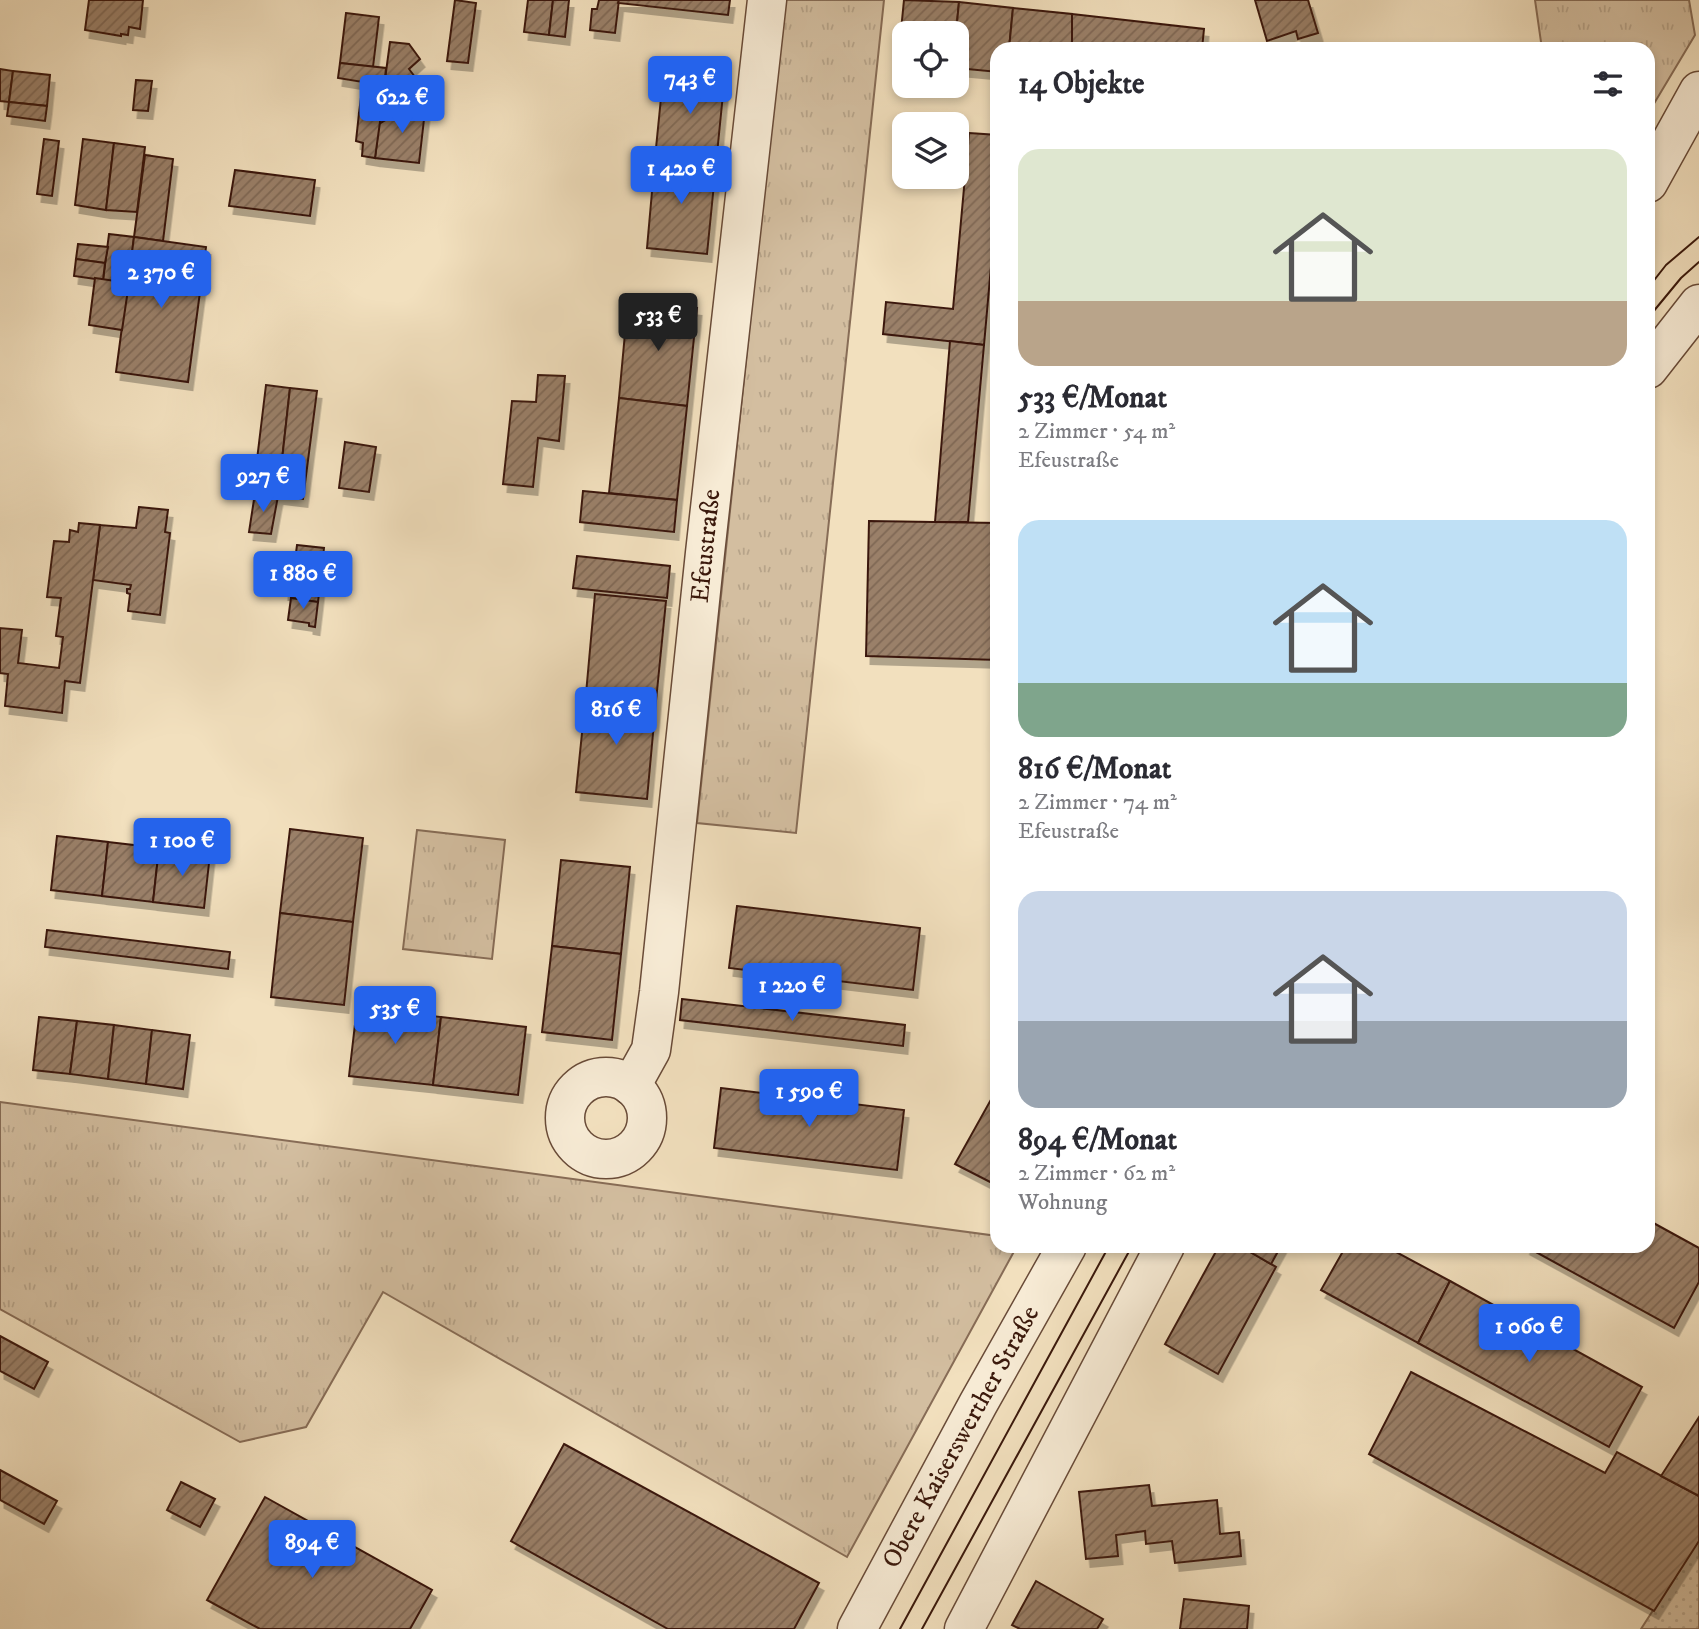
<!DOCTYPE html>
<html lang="de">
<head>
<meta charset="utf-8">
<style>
	body { margin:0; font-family:"IM FELL DW Pica",serif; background:#f2f2f3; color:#2b2b33; height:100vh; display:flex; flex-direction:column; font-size:26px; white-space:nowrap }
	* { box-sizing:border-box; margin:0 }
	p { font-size:23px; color:#7c7c81 }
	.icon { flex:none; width:38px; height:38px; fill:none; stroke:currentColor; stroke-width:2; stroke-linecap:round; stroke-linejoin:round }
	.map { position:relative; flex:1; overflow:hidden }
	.side { position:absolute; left:990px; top:42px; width:665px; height:1211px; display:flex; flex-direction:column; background:#fff; border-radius:21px; box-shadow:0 4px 10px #0003 }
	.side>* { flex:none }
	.buttons { position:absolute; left:892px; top:21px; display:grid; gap:14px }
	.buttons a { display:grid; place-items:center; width:77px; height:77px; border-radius:14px; background:#fff; box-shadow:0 4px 10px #0003; font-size:35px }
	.price { position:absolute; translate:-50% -60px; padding:0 16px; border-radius:7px; background:#2563eb; color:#fff; font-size:23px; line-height:46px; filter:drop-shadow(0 2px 4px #0008) }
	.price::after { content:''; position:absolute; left:50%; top:42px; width:21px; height:16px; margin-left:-10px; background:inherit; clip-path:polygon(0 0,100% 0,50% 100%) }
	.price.selected { background:#222; color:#fff }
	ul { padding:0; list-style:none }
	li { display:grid; align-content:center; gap:14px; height:371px; padding:0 28px }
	li span { display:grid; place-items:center; height:217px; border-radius:21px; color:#555 }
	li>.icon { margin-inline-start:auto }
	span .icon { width:126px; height:126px; fill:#fffc; stroke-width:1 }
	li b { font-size:30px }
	h2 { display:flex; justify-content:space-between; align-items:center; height:84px; padding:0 28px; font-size:30px }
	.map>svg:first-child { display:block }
</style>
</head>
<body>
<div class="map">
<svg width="1699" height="1629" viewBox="0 0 1699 1629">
	<defs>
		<pattern id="grass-tufts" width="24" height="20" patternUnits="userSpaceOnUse" patternTransform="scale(1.75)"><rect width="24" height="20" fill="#d3bea0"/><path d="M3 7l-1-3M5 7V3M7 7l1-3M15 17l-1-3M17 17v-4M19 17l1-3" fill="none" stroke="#b6a389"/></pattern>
		<pattern id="garden-dots" width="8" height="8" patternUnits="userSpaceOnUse" patternTransform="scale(1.75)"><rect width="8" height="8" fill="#d3bea0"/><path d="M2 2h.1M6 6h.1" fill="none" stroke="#b6a389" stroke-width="1.8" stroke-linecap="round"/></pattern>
		<pattern id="building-hatch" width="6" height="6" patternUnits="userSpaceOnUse" patternTransform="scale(1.75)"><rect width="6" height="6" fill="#9a8069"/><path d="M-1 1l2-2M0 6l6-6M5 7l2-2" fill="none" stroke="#7f6855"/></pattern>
		<filter id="shadow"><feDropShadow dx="4.5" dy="8" stdDeviation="0" flood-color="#0004"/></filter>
	</defs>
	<rect width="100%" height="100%" fill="#f2e0be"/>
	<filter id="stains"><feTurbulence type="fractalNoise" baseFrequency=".00286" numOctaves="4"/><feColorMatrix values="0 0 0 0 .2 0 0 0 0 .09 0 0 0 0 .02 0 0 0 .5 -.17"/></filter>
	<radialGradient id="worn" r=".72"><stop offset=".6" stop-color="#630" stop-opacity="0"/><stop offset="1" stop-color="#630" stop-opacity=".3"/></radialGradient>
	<!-- grass -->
	<g fill="url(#grass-tufts)" stroke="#876c56" stroke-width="2">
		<path d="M784,0h100l-88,833 -99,-10z"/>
		<path d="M1535,0h154l6,35 -43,72 -3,1 -1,-59h-106z"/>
		<path d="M417,830l88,10 -13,119 -89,-10z"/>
		<path d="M0,1102l997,134 1,10h19l-170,311 -464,-265 -77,135 -66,15 -240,-133z"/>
	</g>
	<!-- garden -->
	<path fill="url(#garden-dots)" stroke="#876c56" stroke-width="2" d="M1699,1539v90h-58z"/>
	<!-- building -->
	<g fill="url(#building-hatch)" stroke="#3b190c" stroke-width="2" filter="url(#shadow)">
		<path d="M89,0h54l-3,29 -11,-2 -1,8 -7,-1v2l-36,-6z"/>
		<path d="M455,0l21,3 -8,60 -21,-2z"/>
		<path d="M528,0h25l-4,35 -25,-3z"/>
		<path d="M553,0h16l-4,37 -16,-2z"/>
		<path d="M599,0h20l-4,33 -25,-3 2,-21h5z"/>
		<path d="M619,0h111l-2,15 -110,-12z"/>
		<path d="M904,0l55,2 -3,31h-51v29l-7,-1z"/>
		<path d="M1255,0h53l10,33 -20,6 -2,-8 -29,10z"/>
		<path d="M959,2l54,6 -4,41h-11v23l-41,-4 -1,-35z"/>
		<path d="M1013,8l59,6v35h-63z"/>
		<path d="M346,13l33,4 -6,50 -33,-4z"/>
		<path d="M1072,14l132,15 -2,20h-130z"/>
		<path d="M390,42l19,2 11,15 -11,10 9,12 -11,8 9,13 -37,22z"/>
		<path d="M340,63l46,5 -5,47 -22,-2 4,-31 -25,-4z"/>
		<path d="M664,68l61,6 -9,90 -61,-6z"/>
		<path d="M0,69l13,2 -4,31 -9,-1z"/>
		<path d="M13,71l37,4 -3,31 -38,-4z"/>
		<path d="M136,80l16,1 -4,30 -15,-1z"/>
		<path d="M9,102l38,4 -2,15 -38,-5z"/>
		<path d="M416,102h10l-7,61 -44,-5 4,-34z"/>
		<path d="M359,113l22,2 -6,43 -13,-2 1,-13 -7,-2z"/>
		<path d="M969,133l29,2v53l-14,157 -101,-11 3,-32 67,7z"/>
		<path d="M44,139l15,2 -7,55 -15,-2z"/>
		<path d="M83,139l31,4 -8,67 -31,-5z"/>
		<path d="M114,143l31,4 -8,65 -31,-2z"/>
		<path d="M145,155l28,4 -10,82 -29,-4z"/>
		<path d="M655,158l61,6 -9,90 -60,-6z"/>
		<path d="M235,170l80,10 -5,36 -81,-10z"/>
		<path d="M109,234l25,3 -5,46 -26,-3z"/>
		<path d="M134,237l72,10 -18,135 -72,-10z"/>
		<path d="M78,244l30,3 -3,16 -29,-4z"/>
		<path d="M76,259l29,4 -2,17 -29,-4z"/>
		<path d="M95,278l34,5 -7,47 -33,-5z"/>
		<path d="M628,301l69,7 -10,98 -68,-8z"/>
		<path d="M950,341l34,4 -16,177h-33z"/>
		<path d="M538,375l27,1 -6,65 -21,-3 -5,49 -30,-3 9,-83 24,1z"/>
		<path d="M266,385l24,3 -12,108 -25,-3z"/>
		<path d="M290,388l27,3 -14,108 -25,-3z"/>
		<path d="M619,398l68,8 -10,94 -68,-7z"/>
		<path d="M345,442l31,5 -7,45 -30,-4z"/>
		<path d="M583,491l94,9 -3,32 -94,-10z"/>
		<path d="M255,493l23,3 -7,38 -22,-2z"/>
		<path d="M139,507l29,3 -3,22 5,1 -10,82 -32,-4 2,-17 -3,-1v-4h3l1,-4 -38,-5 7,-55 36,3z"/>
		<path d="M869,521l129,2v137l-132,-4z"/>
		<path d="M79,523l21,2 -20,158 -15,-2 -3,32 -57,-7 3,-32 -8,-1v-45l22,2 -4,33 41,5 4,-31 -7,-1 5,-38 -14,-1 7,-56 15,1 1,-12 8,2z"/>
		<path d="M297,545l27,3 -6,54 -27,-4v-6h-7l1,-9 7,1z"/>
		<path d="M577,556l93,10 -3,32 -94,-10z"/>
		<path d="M595,594l71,7 -10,100 -70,-7z"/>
		<path d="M291,598l27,4 -3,25 -6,-1v-3l-21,-3z"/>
		<path d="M586,694l70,7 -9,98 -71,-7z"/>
		<path d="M290,829l73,9 -10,84 -73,-9z"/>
		<path d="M57,836l51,6 -6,54 -51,-6z"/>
		<path d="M108,842l51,6 -6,54 -51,-6z"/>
		<path d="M159,848l51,6 -6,54 -51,-6z"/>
		<path d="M561,860l69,7 -9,87 -69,-8z"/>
		<path d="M737,906l183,22 -7,62 -184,-22z"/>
		<path d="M280,913l73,9 -9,83 -73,-8z"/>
		<path d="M47,930l183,22 -2,17 -183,-22z"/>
		<path d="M552,946l69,8 -9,86 -70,-8z"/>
		<path d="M682,999l223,26 -2,21 -223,-26z"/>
		<path d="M357,1007l84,10 -8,68 -84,-9z"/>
		<path d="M39,1017l38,4 -7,53 -37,-4z"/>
		<path d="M441,1017l85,10 -8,68 -85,-10z"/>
		<path d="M77,1021l37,4 -6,54 -38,-5z"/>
		<path d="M114,1025l38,5 -6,54 -38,-5z"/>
		<path d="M152,1030l38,5 -7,54 -37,-5z"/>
		<path d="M998,1087v99l-43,-22z"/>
		<path d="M721,1088l183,22 -7,60 -183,-22z"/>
		<path d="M1648,1220l51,28v34l-25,46 -149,-82h123z"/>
		<path d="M1219,1246h21l36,21 -58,107 -53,-30z"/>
		<path d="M1240,1246h41l-10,18z"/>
		<path d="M1346,1246h39l65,35 -32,62 -97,-53z"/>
		<path d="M1450,1281l192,106 -33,60 -191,-104z"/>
		<path d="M0,1336l48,26 -14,27 -34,-18z"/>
		<path d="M1411,1372l194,101 12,-21 82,44v45l-45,70 -285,-157z"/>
		<path d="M1699,1417v79l-38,-20z"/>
		<path d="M564,1444l255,139 -25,46h-126l-157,-88z"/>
		<path d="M0,1470l57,31 -13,23 -44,-24z"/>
		<path d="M181,1482l34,17 -15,28 -33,-17z"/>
		<path d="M1149,1485l3,21 65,-6 3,34 19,-2 2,24 -66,7 -3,-22 -26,3 -1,-13 -29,4 2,21 -32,3 -7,-67z"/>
		<path d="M265,1497l167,93 -22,39h-150l-53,-29z"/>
		<path d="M1036,1581l67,38 -6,10h-77l-8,-4z"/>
		<path d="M1184,1599l65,7 -2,23h-67z"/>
	</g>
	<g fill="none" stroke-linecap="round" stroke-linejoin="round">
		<!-- minor casing -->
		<g stroke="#694b38" stroke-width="41">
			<g id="minor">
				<path d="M1648,183l51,-92"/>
				<path d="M1648,369l51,-65"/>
				<circle cx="606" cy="1118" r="41"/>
				<path d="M631,1086l20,-36 8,-58 46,-439 62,-553"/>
				<path d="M857,1629l121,-225 89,-158"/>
				<path d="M964,1629l201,-383"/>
			</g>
		</g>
		<!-- minor -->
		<use href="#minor" stroke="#f7ebd5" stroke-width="38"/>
		<!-- tram -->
		<g stroke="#3b190c" stroke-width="2">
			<path d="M1648,288l18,-23 33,-28"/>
			<path d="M1648,318l33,-40 18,-16"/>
			<path d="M900,1629l209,-383"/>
			<path d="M922,1629l210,-383"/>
		</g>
	</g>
	<g text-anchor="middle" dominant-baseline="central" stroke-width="5" stroke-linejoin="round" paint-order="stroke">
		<!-- street labels -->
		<g font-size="26" fill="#3b190c" stroke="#f7ebd5">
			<text transform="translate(706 546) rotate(-84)">Efeustraße</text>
			<text transform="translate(961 1437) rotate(-61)">Obere Kaiserswerther Straße</text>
		</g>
	</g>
	<rect width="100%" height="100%" filter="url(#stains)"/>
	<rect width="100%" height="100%" fill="url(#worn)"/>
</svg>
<div class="buttons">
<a><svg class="icon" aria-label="locate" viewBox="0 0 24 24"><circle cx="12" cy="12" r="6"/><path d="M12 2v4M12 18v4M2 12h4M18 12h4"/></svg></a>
<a><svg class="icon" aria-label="layers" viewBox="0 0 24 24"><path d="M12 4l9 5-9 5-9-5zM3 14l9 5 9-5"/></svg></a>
</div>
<b class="price" style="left:690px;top:116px">743 €</b>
<b class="price" style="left:402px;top:135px">622 €</b>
<b class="price" style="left:681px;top:206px">1 420 €</b>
<b class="price" style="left:161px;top:310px">2 370 €</b>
<b class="price selected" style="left:658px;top:353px">533 €</b>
<b class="price" style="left:263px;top:514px">927 €</b>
<b class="price" style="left:303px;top:611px">1 880 €</b>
<b class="price" style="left:616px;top:747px">816 €</b>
<b class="price" style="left:182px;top:878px">1 100 €</b>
<b class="price" style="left:792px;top:1023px">1 220 €</b>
<b class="price" style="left:395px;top:1046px">535 €</b>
<b class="price" style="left:809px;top:1129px">1 590 €</b>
<b class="price" style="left:1529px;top:1364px">1 060 €</b>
<b class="price" style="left:312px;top:1580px">894 €</b>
<section class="side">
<h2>14 Objekte<svg class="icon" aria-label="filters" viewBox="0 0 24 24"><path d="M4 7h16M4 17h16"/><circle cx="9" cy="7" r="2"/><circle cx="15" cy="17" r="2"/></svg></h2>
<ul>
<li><span style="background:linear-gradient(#dfe7d0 70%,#b9a48a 0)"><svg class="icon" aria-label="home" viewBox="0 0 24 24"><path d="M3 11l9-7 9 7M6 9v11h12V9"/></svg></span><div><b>533 €/Monat</b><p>2 Zimmer · 54 m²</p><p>Efeustraße</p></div></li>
<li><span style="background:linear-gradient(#bfe0f5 75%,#7fa58c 0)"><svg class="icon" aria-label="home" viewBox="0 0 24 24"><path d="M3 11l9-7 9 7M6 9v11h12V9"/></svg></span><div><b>816 €/Monat</b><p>2 Zimmer · 74 m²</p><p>Efeustraße</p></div></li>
<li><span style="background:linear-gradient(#c9d6e8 60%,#9aa5b1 0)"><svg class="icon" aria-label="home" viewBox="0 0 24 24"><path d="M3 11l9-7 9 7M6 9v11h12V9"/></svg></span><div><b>894 €/Monat</b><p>2 Zimmer · 62 m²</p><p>Wohnung</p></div></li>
</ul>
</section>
</div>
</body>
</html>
